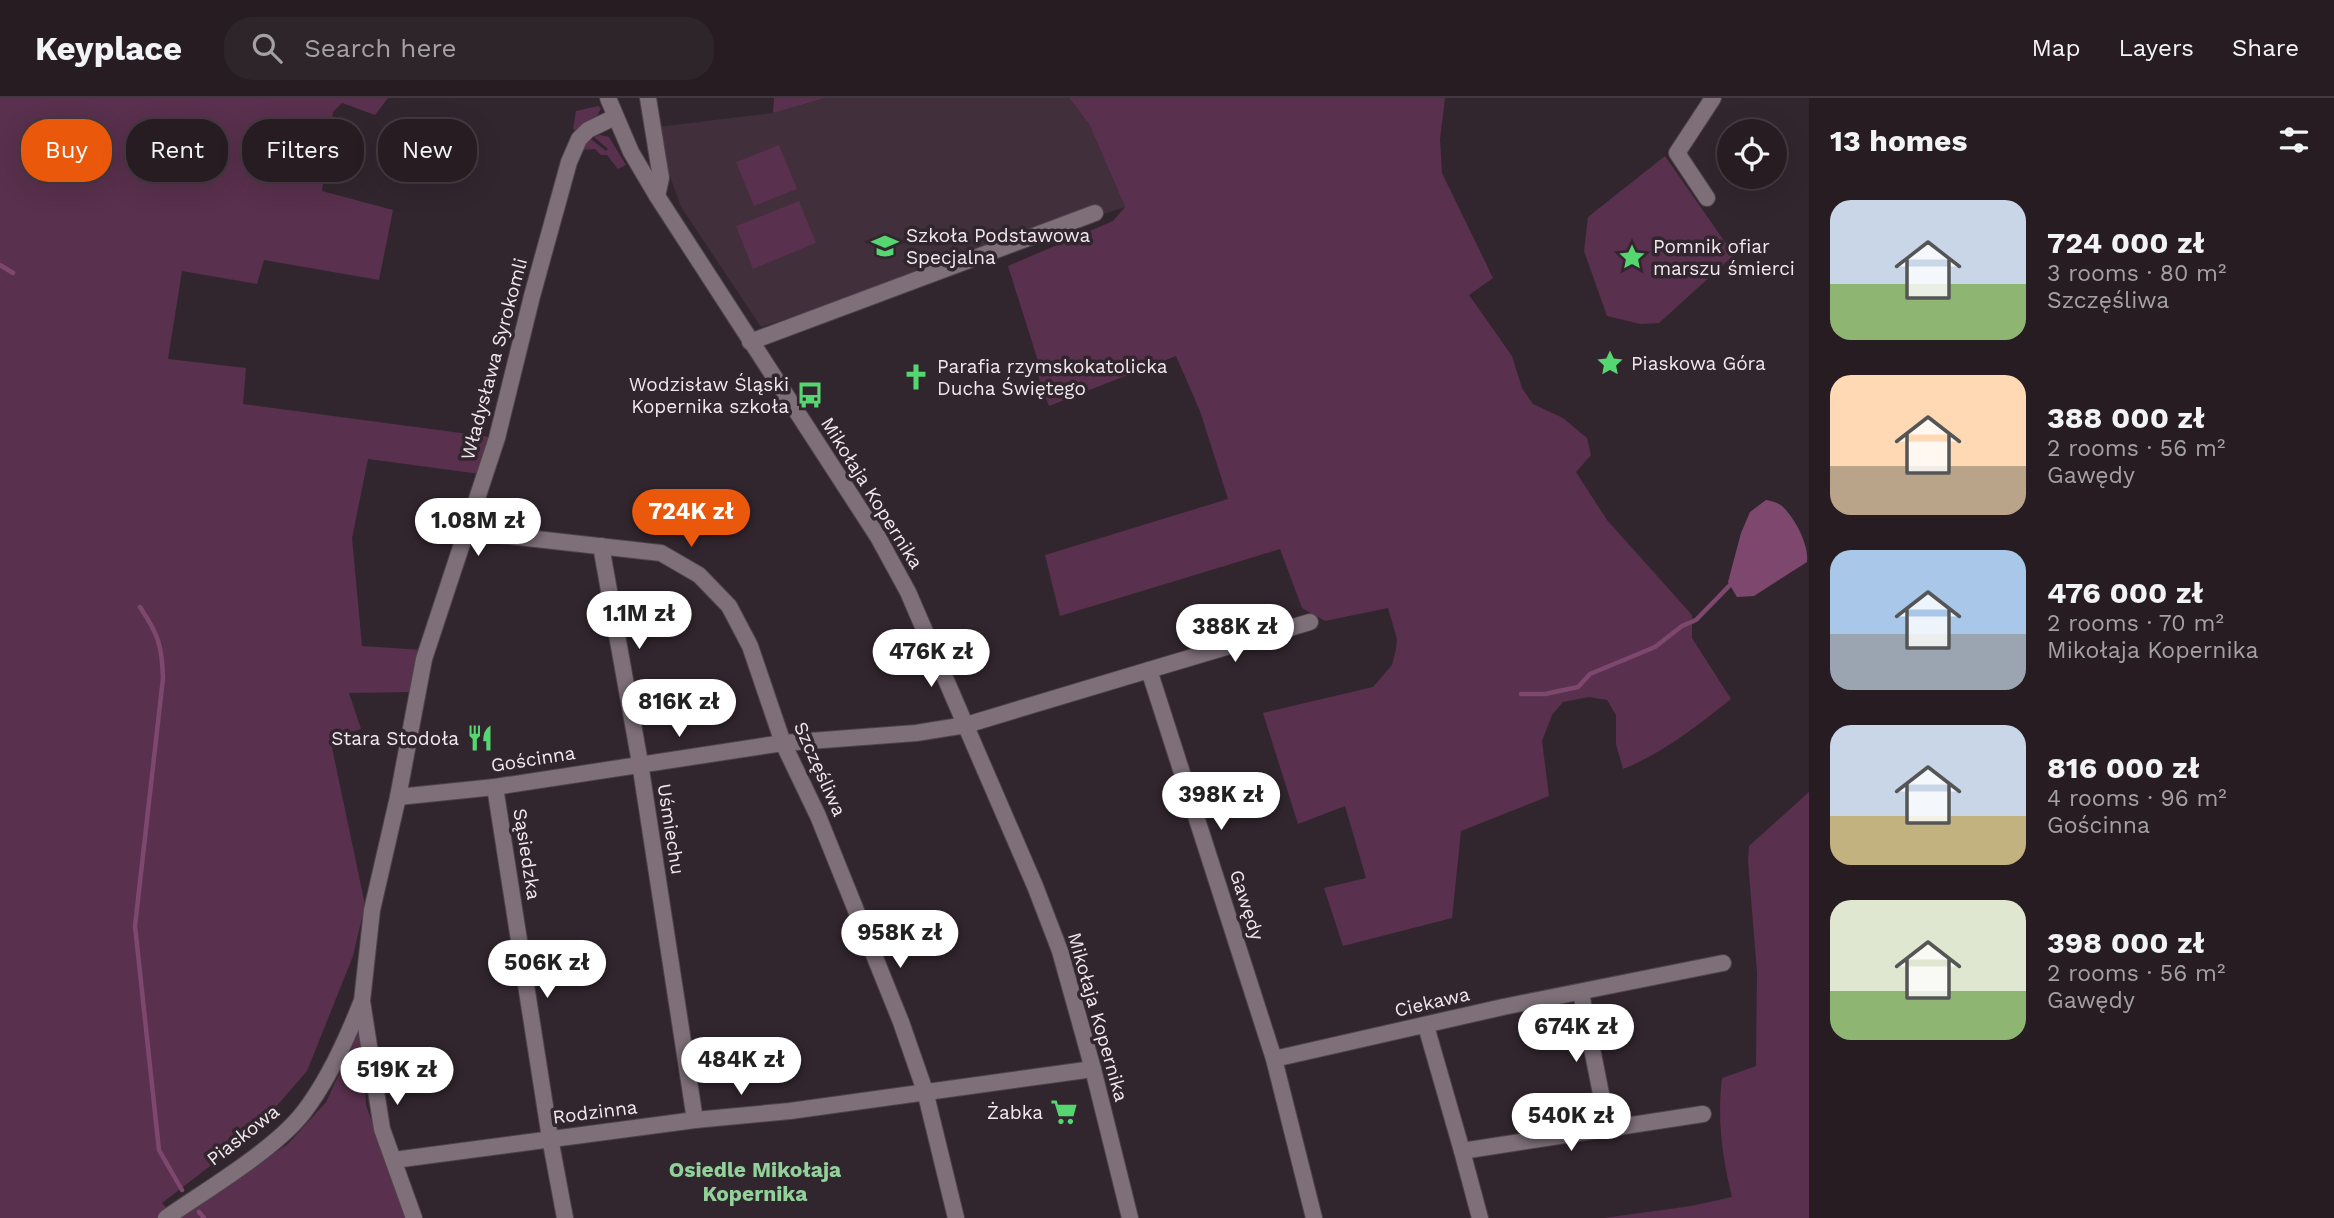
<!DOCTYPE html>
<html lang="en">
<head>
<meta charset="utf-8">
<style>
	body { margin:0; font-family:"Work Sans",sans-serif; background:#2e252a; color:#f1f3f6; height:100vh; display:flex; flex-direction:column; font-size:26px; white-space:nowrap }
	* { box-sizing:border-box; margin:0 }
	p { font-size:23px; color:#a4a1a5 }
	.icon { flex:none; width:38px; height:38px; fill:none; stroke:currentColor; stroke-width:2; stroke-linecap:round; stroke-linejoin:round }
	.map { position:relative; flex:1; overflow:hidden }
	.drawer { display:flex; flex-direction:column; background:#261c22; width:525px }
	.drawer>* { flex:none }
	.guide { position:absolute; left:21px; top:21px; width:665px; height:63px; display:flex; gap:14px }
	.fabs { position:absolute; left:1717px; top:21px; display:grid; gap:14px }
	.fabs a { display:grid; place-items:center; width:70px; height:70px; border-radius:50%; background:#261c22; box-shadow:0 7px 28px #0002,0 0 0 2px #423a40; font-size:35px }
	.price { position:absolute; translate:-50% -60px; padding:0 16px; border-radius:24px; background:#fff; color:#222; font-size:23px; line-height:46px; filter:drop-shadow(0 2px 4px #0008) }
	.price::after { content:''; position:absolute; left:50%; top:42px; width:21px; height:16px; margin-left:-10px; background:inherit; clip-path:polygon(0 0,100% 0,50% 100%) }
	.price.selected { background:#ea580c; color:#fff }
	ul { padding:0; list-style:none }
	li { display:flex; align-items:center; gap:21px; height:175px; padding:0 21px }
	li span { display:grid; place-items:center; flex:none; width:196px; height:140px; border-radius:21px; color:#555 }
	li>.icon { margin-inline-start:auto }
	span .icon { width:84px; height:84px; fill:#fffc; stroke-width:1 }
	li b { font-size:30px }
	h2 { display:flex; justify-content:space-between; align-items:center; height:84px; padding:0 21px; font-size:30px }
	.chip { padding:0 24px; border-radius:28px; background:#261c22; box-shadow:0 7px 28px #0002,0 0 0 2px #423a40; font-size:24px; line-height:63px }
	.chip.selected { background:#ea580c; color:#fff }
	header { display:flex; align-items:center; gap:42px; box-sizing:border-box; height:98px; padding:0 35px; background:#261c22; border-bottom:2px solid #423a40 }
	header strong { font-size:33px }
	nav { display:flex; gap:38px; margin-inline-start:auto; font-size:24px }
	.search { width:490px; height:63px; background:#2e252a; display:flex; align-items:center; gap:18px; box-sizing:border-box; padding:0 24px; border-radius:28px; color:#a4a1a5; font-size:26px }
	main { display:flex; flex:1; min-height:0 }
	.map>svg:first-child { display:block }
</style>
</head>
<body>
<header>
<strong>Keyplace</strong>
<div class="search"><svg class="icon" aria-label="search" viewBox="0 0 24 24"><circle cx="10" cy="10" r="6"/><path d="M15 15l6 6"/></svg>Search here</div>
<nav><a>Map</a><a>Layers</a><a>Share</a></nav>
</header>
<main>
<div class="map">
<svg width="1809" height="1120" viewBox="0 0 1809 1120">
	<rect width="100%" height="100%" fill="#32262e"/>
	<!-- built -->
	<path fill="#412f3b" d="M826,0h243l20,26 36,83 -364,120 -80,-120 -14,-39 -9,-41 115,-14z"/>
	<!-- green -->
	<g fill="#59304d">
		<path d="M0,0h388l-13,17 -33,-12 -9,9 -11,79 71,19 -14,70 -115,-20 -7,24 -75,-13 -14,88 78,9 -3,36 248,33 -11,37 -112,-15 -16,79 10,108 61,4 -12,42 -62,1 12,36 -31,9 35,167 -12,51 -46,115 -53,61 -92,71 14,15h-176z"/>
		<path d="M774,0h52l-53,15z"/>
		<path d="M1069,0h376l-5,41 2,34 51,105 -24,17 43,61 10,32 11,16 30,14 24,20 4,17 -15,17 31,48 85,95v23l39,61c-34,27 -68,54 -108,70l-7,-25v-29l-9,-15 -18,-3 -26,5 -11,13 -10,26 7,55 -88,35 -9,87 -109,28 -19,-58 42,-10 -21,-72 -47,18 -35,-111 110,-26 19,-22 4,-16 1,-10 -9,-31 -63,13 -23,-13 -22,-59 -220,67 -15,-61 183,-56 -28,-88 -24,-55 -127,50 -15,-41 4,-4 -30,-95 105,-45 12,-14 -36,-83z"/>
		<path d="M598,8l3,2 -5,11 -19,13 -4,-3 3,-18z"/>
		<path d="M600,37l9,2 17,28 -8,4 -11,-14h-6l-6,-6 -16,1 3,-7 4,1 5,-5 15,12 2,-2 -14,-12z"/>
		<path d="M779,47l18,44 -43,17 -18,-44z"/>
		<path d="M1665,58l69,99 -75,68 -19,1 -33,-8 -23,-65 4,-34z"/>
		<path d="M799,103l17,42 -63,26 -17,-43z"/>
		<path d="M1809,694v426h-205l87,-12 41,-9c-10,-40 -15,-79 -10,-119l34,-12 1,-94 -9,-111 1,-15z"/>
		<path d="M359,933l5,3 2,71 40,113h-230l112,-74 38,-42z"/>
	</g>
	<!-- water -->
	<path fill="#7e486e" d="M1766,402c6,1 12,3 16,6 13,12 27,39 25,56l-53,34 -17,1 -9,-15 13,-49 9,-21z"/>
	<g fill="none" stroke-linecap="round" stroke-linejoin="round">
		<!-- stream -->
		<g stroke="#7e486e" stroke-width="4.5">
			<path d="M0,167l13,8"/>
			<path d="M140,509c18,27 22,38 23,71l-28,248 24,224 23,40"/>
			<path d="M1521,596h24l33,-7 12,-13 65,-27 27,-21 14,-6 34,-35"/>
			<path d="M199,1114l5,6"/>
		</g>
		<!-- minor casing -->
		<g stroke="#4e434b" stroke-width="18">
			<g id="minor">
				<path d="M608,0l23,54 26,44 221,341 30,55 127,294 25,65 33,118 37,149"/>
				<path d="M648,0l13,80 -4,18"/>
				<path d="M1707,100l-30,-45 36,-55"/>
				<path d="M750,244l345,-129"/>
				<path d="M469,430l22,6 170,19 38,22 30,31 21,40 33,97 35,73 83,206 24,69 31,127"/>
				<path d="M601,448l39,217 55,357"/>
				<path d="M1149,572l161,-48"/>
				<path d="M495,689l55,351 15,80"/>
				<path d="M398,699l97,-10 288,-44 133,-10 50,-8 183,-55 125,389 40,159"/>
				<path d="M1581,895l27,136"/>
				<path d="M1426,928l36,125"/>
				<path d="M1274,961l229,-52 220,-44"/>
				<path d="M394,1062l301,-40 95,-9 303,-42"/>
				<path d="M166,1120c40,-28 108,-68 137,-105 25,-32 43,-72 58,-110"/>
				<path d="M414,1120l-32,-89 -20,-128 10,-91 26,-113 26,-138 73,-221 35,-142 37,-134 10,-23 9,-9 27,-13"/>
				<path d="M1480,1120l-18,-67 241,-37"/>
			</g>
		</g>
		<!-- minor -->
		<use href="#minor" stroke="#7e6f79" stroke-width="16"/>
	</g>
	<!-- icons -->
	<defs>
		<g id="school-bare" transform="scale(2.1)"><path d="M0-5L7-2L0 1L-7-2ZM-4 1L0 2.5L4 1V4Q0 6-4 4Z" fill="#55d671" stroke="#32262e" stroke-width="2.5" paint-order="stroke"/></g>
		<g id="sight-bare" transform="scale(2.1)"><path d="M0-6L1.8-2.2L6-1.7L2.9 1.2L3.7 5.4L0 3.3L-3.7 5.4L-2.9 1.2L-6-1.7L-1.8-2.2Z" fill="#55d671" stroke="#32262e" stroke-width="2.5" paint-order="stroke"/></g>
		<g id="church-bare" transform="scale(2.1)"><path d="M-1.2-6h2.4v3.5h3.3v2.4h-3.3V6h-2.4V-.1h-3.3v-2.4h3.3Z" fill="#55d671" stroke="#32262e" stroke-width="2.5" paint-order="stroke"/></g>
		<g id="bus-bare" transform="scale(2.1)"><path d="M-5-6H5V4H4V6H2V4H-2V6H-4V4H-5ZM-3.5-4V0h7V-4ZM-3.5 1.2v1.5H-2V1.2ZM2 1.2v1.5H3.5V1.2Z" fill="#55d671" stroke="#32262e" stroke-width="2.5" paint-order="stroke"/></g>
		<g id="restaurant-bare" transform="scale(2.1)"><path d="M-5-6h1v4h1v-4h1v4h1v-4h1v5L-1.5 .5V6h-2V.5L-5-1ZM5-6V6H3V1.5H1.5Q1.5-4 5-6Z" fill="#55d671" stroke="#32262e" stroke-width="2.5" paint-order="stroke"/></g>
		<g id="supermarket-bare" transform="scale(2.1)"><path d="M-6-5.5h2.5l.6 2H6L4.5 2H-2.5L-4.4-4H-6ZM-1.5 3.2a1.3 1.3 0 1 0 .1 0ZM3 3.2a1.3 1.3 0 1 0 .1 0Z" fill="#55d671" stroke="#32262e" stroke-width="2.5" paint-order="stroke"/></g>
	</defs>
	<g fill-rule="evenodd">
		<use href="#school-bare" x="885" y="148"/>
		<use href="#sight-bare" x="1632" y="159"/>
		<use href="#sight-bare" x="1610" y="265"/>
		<use href="#church-bare" x="916" y="279"/>
		<use href="#bus-bare" x="810" y="297"/>
		<use href="#restaurant-bare" x="480" y="640"/>
		<use href="#supermarket-bare" x="1064" y="1014"/>
	</g>
	<g text-anchor="middle" dominant-baseline="central" stroke-width="7" stroke-linejoin="round" paint-order="stroke">
		<!-- poi labels -->
		<g font-size="19" fill="#f1e8ee" stroke="#32262e" text-anchor="start">
			<text x="906" y="137">Szkoła Podstawowa<tspan x="906" dy="22">Specjalna</tspan></text>
			<text x="1653" y="148">Pomnik ofiar<tspan x="1653" dy="22">marszu śmierci</tspan></text>
			<text x="1631" y="265">Piaskowa Góra</text>
			<text x="937" y="268">Parafia rzymskokatolicka<tspan x="937" dy="22">Ducha Świętego</tspan></text>
			<text x="789" y="286" text-anchor="end">Wodzisław Śląski<tspan x="789" dy="22">Kopernika szkoła</tspan></text>
			<text x="459" y="640" text-anchor="end">Stara Stodoła</text>
			<text x="1043" y="1014" text-anchor="end">Żabka</text>
		</g>
		<!-- street labels -->
		<g font-size="19" fill="#f1e8ee" stroke="#32262e">
			<text transform="translate(494 261) rotate(-75)">Władysława Syrokomli</text>
			<text transform="translate(872 395) rotate(58)">Mikołaja Kopernika</text>
			<text transform="translate(533 661) rotate(-9)">Gościnna</text>
			<text transform="translate(820 671) rotate(66)">Szczęśliwa</text>
			<text transform="translate(671 731) rotate(81)">Uśmiechu</text>
			<text transform="translate(527 756) rotate(81)">Sąsiedzka</text>
			<text transform="translate(1247 807) rotate(72)">Gawędy</text>
			<text transform="translate(1432 904) rotate(-13)">Ciekawa</text>
			<text transform="translate(1098 919) rotate(74)">Mikołaja Kopernika</text>
			<text transform="translate(595 1014) rotate(-7)">Rodzinna</text>
			<text transform="translate(243 1037) rotate(-38)">Piaskowa</text>
		</g>
		<!-- neighbourhood labels -->
		<g font-size="21" font-weight="bold" fill="#92d19a" stroke="#32262e">
			<text x="755" y="1071">Osiedle Mikołaja<tspan x="755" dy="24">Kopernika</tspan></text>
		</g>
	</g>
</svg>
<div class="fabs">
<a><svg class="icon" aria-label="locate" viewBox="0 0 24 24"><circle cx="12" cy="12" r="6"/><path d="M12 2v4M12 18v4M2 12h4M18 12h4"/></svg></a>
</div>
<b class="price selected" style="left:691px;top:451px">724K zł</b>
<b class="price" style="left:478px;top:460px">1.08M zł</b>
<b class="price" style="left:639px;top:553px">1.1M zł</b>
<b class="price" style="left:1235px;top:566px">388K zł</b>
<b class="price" style="left:931px;top:591px">476K zł</b>
<b class="price" style="left:679px;top:641px">816K zł</b>
<b class="price" style="left:1221px;top:734px">398K zł</b>
<b class="price" style="left:900px;top:872px">958K zł</b>
<b class="price" style="left:547px;top:902px">506K zł</b>
<b class="price" style="left:1576px;top:966px">674K zł</b>
<b class="price" style="left:741px;top:999px">484K zł</b>
<b class="price" style="left:397px;top:1009px">519K zł</b>
<b class="price" style="left:1571px;top:1055px">540K zł</b>
<div class="guide">
<a class="chip selected">Buy</a>
<a class="chip">Rent</a>
<a class="chip">Filters</a>
<a class="chip">New</a>
</div>
</div>
<section class="drawer">
<h2>13 homes<svg class="icon" aria-label="filters" viewBox="0 0 24 24"><path d="M4 7h16M4 17h16"/><circle cx="9" cy="7" r="2"/><circle cx="15" cy="17" r="2"/></svg></h2>
<ul>
<li><span style="background:linear-gradient(#c9d6e8 60%,#8fb573 0)"><svg class="icon" aria-label="home" viewBox="0 0 24 24"><path d="M3 11l9-7 9 7M6 9v11h12V9"/></svg></span><div><b>724 000 zł</b><p>3 rooms · 80 m²</p><p>Szczęśliwa</p></div></li>
<li><span style="background:linear-gradient(#ffd9b3 65%,#b9a48a 0)"><svg class="icon" aria-label="home" viewBox="0 0 24 24"><path d="M3 11l9-7 9 7M6 9v11h12V9"/></svg></span><div><b>388 000 zł</b><p>2 rooms · 56 m²</p><p>Gawędy</p></div></li>
<li><span style="background:linear-gradient(#a9c7e8 60%,#9aa5b1 0)"><svg class="icon" aria-label="home" viewBox="0 0 24 24"><path d="M3 11l9-7 9 7M6 9v11h12V9"/></svg></span><div><b>476 000 zł</b><p>2 rooms · 70 m²</p><p>Mikołaja Kopernika</p></div></li>
<li><span style="background:linear-gradient(#c9d6e8 65%,#c2b280 0)"><svg class="icon" aria-label="home" viewBox="0 0 24 24"><path d="M3 11l9-7 9 7M6 9v11h12V9"/></svg></span><div><b>816 000 zł</b><p>4 rooms · 96 m²</p><p>Gościnna</p></div></li>
<li><span style="background:linear-gradient(#dfe7d0 65%,#8fb573 0)"><svg class="icon" aria-label="home" viewBox="0 0 24 24"><path d="M3 11l9-7 9 7M6 9v11h12V9"/></svg></span><div><b>398 000 zł</b><p>2 rooms · 56 m²</p><p>Gawędy</p></div></li>
</ul>
</section>
</main>
</body>
</html>
